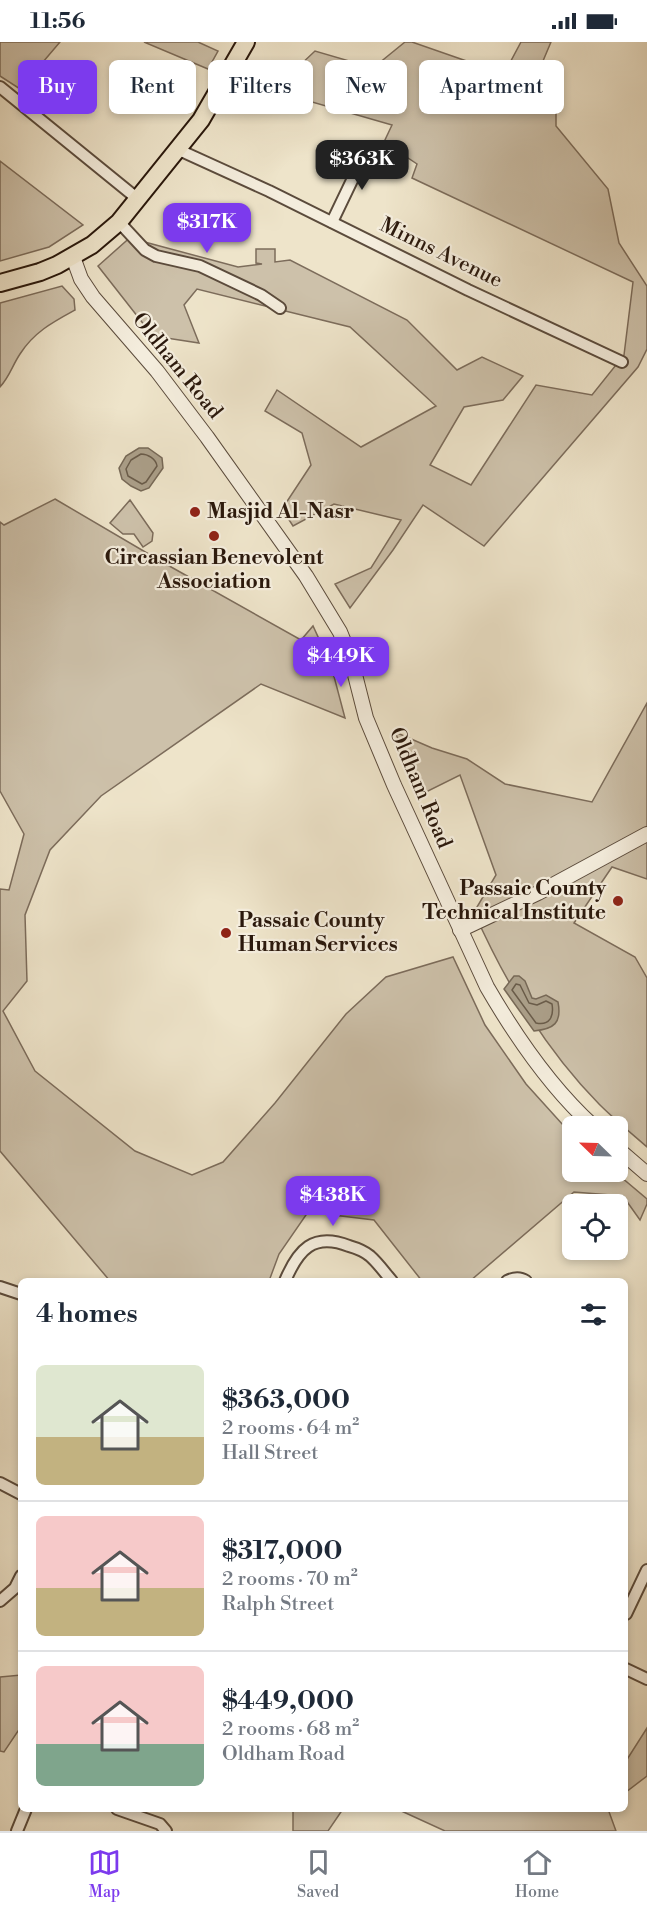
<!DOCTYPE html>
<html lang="en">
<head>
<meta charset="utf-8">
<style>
	body { margin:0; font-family:"Libre Bodoni",serif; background:#f6f6f7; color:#1f2937; height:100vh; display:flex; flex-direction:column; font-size:22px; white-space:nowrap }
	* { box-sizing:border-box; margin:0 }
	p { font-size:20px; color:#747a83 }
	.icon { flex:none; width:33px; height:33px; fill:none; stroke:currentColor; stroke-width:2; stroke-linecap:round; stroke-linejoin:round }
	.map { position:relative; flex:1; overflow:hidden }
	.panel { position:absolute; left:18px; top:1236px; width:610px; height:534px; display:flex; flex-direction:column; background:#fff; border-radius:9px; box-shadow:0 3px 9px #0003 }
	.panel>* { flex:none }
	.banner { position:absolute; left:18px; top:18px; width:612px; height:54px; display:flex; gap:12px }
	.needle { width:39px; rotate:293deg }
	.fabs { position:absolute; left:562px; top:1074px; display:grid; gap:12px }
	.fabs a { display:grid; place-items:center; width:66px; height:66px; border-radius:9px; background:#fff; box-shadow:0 3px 9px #0003; font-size:30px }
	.price { position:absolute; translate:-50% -51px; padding:0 14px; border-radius:12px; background:#7c3aed; color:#fff; font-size:20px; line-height:39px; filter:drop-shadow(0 2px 3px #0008) }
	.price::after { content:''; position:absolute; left:50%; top:36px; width:18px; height:14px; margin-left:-9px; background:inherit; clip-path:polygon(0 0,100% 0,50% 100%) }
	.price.selected { background:#222; color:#fff }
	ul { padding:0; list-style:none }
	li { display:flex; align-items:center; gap:18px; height:150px; padding:0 18px }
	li+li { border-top:2px solid #e0e1e3 }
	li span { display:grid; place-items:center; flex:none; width:168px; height:120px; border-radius:9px; color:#555 }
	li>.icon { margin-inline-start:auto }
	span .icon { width:72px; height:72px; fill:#fffc; stroke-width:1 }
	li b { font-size:26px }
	h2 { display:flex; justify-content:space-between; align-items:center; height:72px; padding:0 18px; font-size:26px }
	.pill { padding:0 21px; border-radius:9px; background:#fff; box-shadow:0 3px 9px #0003; font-size:21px; line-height:54px }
	.pill.selected { background:#7c3aed; color:#fff }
	.status { display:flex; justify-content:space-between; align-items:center; height:42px; padding:0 30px; background:#fff; direction:ltr }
	.status svg { height:16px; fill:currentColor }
	.tabs { display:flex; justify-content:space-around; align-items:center; height:84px; border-top:2px solid #e0e1e3; background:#fff; font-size:16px; color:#747a83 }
	.tabs a { display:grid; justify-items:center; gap:3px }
	.tabs .selected { color:#7c3aed }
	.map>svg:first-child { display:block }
</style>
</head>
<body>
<div class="status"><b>11:56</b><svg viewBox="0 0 49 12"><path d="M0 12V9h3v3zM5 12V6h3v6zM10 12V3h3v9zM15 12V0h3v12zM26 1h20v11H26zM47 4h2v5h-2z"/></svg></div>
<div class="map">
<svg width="647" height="1789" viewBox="0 0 647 1789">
	<rect width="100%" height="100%" fill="#eee4ca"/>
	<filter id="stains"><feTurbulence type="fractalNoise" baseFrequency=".00333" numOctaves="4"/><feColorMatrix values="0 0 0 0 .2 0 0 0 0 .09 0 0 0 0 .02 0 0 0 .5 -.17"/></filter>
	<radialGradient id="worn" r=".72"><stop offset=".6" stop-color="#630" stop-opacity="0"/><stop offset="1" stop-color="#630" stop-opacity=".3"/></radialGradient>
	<!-- green -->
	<g fill="#cdc1aa" stroke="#7c6c5b" stroke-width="1.5">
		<path d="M0,0h60l-40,47 -20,-13z"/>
		<path d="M144,0h54l20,9 -10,18z"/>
		<path d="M405,0h7l92,32 17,-32h30l-11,26 16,18v40l52,63 11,54 28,43v63l-9,18 -154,179 -61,-41 -30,45 -43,58 -15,-24 36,-16 30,-48 -67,-16 -41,22 -11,-17 29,-44 -9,-32 -37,-22 12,-21 84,57 75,-41 -86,-79 -153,-38 -13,16 15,38 -39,-6 -4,3 -58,-74 36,-32 7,7 97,26 24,-3 -6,-1v-14h19v13l15,-2 117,60 50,50 25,-13 41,19 -20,24 -39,7 -34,58 41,20 65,-100 56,10 32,-40 9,-73 -221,-104 5,-14 -33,-22 8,-17 -146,-42 12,-20 40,4 17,-16 58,17z"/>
		<path d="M0,119l83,64 -34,22 -49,14z"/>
		<path d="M62,244l12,13 1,11c-22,12 -41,22 -55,44 -8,12 -10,22 -20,33v-84z"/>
		<path d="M55,457l109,64 137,77 12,-14 18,39 14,53 -84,-34 -160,112 -51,54 -25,65 2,66 -24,30 32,60 100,80 57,24 31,-13 52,-59 71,-89 40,-37 67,-20 32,68 41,59 47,52v36h42l32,27v5l-7,16 -17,-24 -49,-4 -104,89h-48l-48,-61 -66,-8 -29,42 -10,27h-159l-110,-130v-262l9,1 15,-56 -24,-43v-269l4,3z"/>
		<path d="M130,458l23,33 -1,8 -9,6 -9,-13h-11l-13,-11z"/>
		<path d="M647,661v176l-35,-12 -38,56 61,34 12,21v169c-16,-14 -33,-28 -48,-43 -54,-55 -94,-122 -125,-192l22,-37 -36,-100 -38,19 -27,-62 37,16 35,11 38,25 87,18z"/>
		<path d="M21,1633v56h-3l-14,21 -4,-1v-74z"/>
		<path d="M647,1686v48l-21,16v-31z"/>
		<path d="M293,1767h50l-15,22h-35z"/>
		<path d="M397,1767h211l8,22h-171z"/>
	</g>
	<!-- water -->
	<g fill="#ab9f89" stroke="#776957" stroke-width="1.5">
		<path d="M139,406h9l14,10 1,10 -14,20 -8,3 -10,-5 -9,-7 -3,-11 7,-12z"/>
		<path d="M514,934h5l6,5 7,17 4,1 10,-4 12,7c4,21 -4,27 -24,29l-30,-42z"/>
	</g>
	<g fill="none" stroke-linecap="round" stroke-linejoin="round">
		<!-- shore -->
		<g stroke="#6a5c4a" stroke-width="1.5">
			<path d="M141,412c7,0 15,5 16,12l-11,16 -4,2 -14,-8 -2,-7 5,-9z"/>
			<path d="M516,942l4,1 9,18 8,2 9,-4 6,3c2,12 -2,22 -16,19l-24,-33z"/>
		</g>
		<!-- minor casing -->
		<g stroke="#5b4b3c" stroke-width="14">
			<g id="minor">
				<path d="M0,45l139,113"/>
				<path d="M179,108l90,41 199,99 154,72"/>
				<path d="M119,180l26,28 11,6 44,10 61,29 19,13"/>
				<path d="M332,180l35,-73"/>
				<path d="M285,1239c13,-31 28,-49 64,-35 7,2 15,5 21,10 8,7 15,17 22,25"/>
				<path d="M507,1239c6,-3 13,-4 19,0"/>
				<path d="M0,1245l21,7"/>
				<path d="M0,1441l21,11"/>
				<path d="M0,1559l15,-13 6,-12"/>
				<path d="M626,1572l21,-44"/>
				<path d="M626,1627l21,10"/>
				<path d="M117,1767l43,15 6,7"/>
				<path d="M17,1789l9,-22"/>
			</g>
		</g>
		<!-- tertiary casing -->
		<g stroke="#5b4b3c" stroke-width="16">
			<g id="tertiary">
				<path d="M73,215l8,22 12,18 64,74 50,66 99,139 34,56 11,27 15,59 28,67 93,202c29,50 63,100 106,139"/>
				<path d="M460,888l78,-37 109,-59"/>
				<path d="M618,1107l29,25"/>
			</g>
		</g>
		<!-- primary casing -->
		<g stroke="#2a180c" stroke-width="20">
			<path id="primary" d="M0,241l40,-11 17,-7 35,-20 27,-23 82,-102 45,-78"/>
		</g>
		<!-- minor -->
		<use href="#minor" stroke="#f4eddd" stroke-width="10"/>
		<!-- tertiary -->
		<use href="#tertiary" stroke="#f4eddd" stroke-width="14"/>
		<!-- primary -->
		<use href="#primary" stroke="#eee4ca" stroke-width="16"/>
	</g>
	<!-- markers -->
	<g fill="#8f2418" stroke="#f4eddd" stroke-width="2">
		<circle cx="195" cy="470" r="6"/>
		<circle cx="214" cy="494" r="6"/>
		<circle cx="618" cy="859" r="6"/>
		<circle cx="226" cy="891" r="6"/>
	</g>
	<g text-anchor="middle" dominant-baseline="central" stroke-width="4.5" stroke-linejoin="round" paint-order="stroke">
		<!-- street labels -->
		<g font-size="21" fill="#2a180c" stroke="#f4eddd">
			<text transform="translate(441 211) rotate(26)">Minns Avenue</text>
			<text transform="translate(177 324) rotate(51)">Oldham Road</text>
			<text transform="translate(420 746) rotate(67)">Oldham Road</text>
		</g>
		<!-- poi labels -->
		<g font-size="21" font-weight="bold" fill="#2a180c" stroke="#f4eddd" text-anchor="start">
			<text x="207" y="470">Masjid Al-Nasr</text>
			<text x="214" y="516" text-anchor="middle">Circassian Benevolent<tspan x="214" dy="24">Association</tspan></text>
			<text x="606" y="847" text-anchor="end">Passaic County<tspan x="606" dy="24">Technical Institute</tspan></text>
			<text x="238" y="879">Passaic County<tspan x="238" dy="24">Human Services</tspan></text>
		</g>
	</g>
	<rect width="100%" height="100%" filter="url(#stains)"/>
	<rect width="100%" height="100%" fill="url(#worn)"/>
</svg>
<div class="fabs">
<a><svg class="needle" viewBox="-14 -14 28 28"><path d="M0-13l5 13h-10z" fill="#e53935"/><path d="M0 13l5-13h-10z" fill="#747a83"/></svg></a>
<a><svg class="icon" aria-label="locate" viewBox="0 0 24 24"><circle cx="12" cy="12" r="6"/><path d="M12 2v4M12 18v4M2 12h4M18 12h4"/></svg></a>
</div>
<b class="price selected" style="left:362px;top:149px">$363K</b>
<b class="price" style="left:207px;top:212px">$317K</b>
<b class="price" style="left:341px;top:646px">$449K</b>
<b class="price" style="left:333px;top:1185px">$438K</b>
<div class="banner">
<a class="pill selected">Buy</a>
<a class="pill">Rent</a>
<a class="pill">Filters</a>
<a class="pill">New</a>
<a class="pill">Apartment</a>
</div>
<section class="panel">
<h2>4 homes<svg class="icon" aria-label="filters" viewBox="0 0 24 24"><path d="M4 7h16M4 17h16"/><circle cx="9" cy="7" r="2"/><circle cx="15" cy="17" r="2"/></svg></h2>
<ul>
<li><span style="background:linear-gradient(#dfe7d0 60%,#c2b280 0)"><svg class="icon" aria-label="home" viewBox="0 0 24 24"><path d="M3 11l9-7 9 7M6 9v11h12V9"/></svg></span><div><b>$363,000</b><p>2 rooms · 64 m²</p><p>Hall Street</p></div></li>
<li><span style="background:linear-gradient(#f6c9c9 60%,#c2b280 0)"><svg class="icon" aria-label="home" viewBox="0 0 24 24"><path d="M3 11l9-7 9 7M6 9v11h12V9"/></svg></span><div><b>$317,000</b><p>2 rooms · 70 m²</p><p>Ralph Street</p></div></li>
<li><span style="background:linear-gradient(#f6c9c9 65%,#7fa58c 0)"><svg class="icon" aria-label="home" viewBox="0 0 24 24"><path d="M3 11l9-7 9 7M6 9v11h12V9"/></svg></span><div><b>$449,000</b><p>2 rooms · 68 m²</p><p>Oldham Road</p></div></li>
</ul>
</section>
</div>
<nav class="tabs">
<a class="selected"><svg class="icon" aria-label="map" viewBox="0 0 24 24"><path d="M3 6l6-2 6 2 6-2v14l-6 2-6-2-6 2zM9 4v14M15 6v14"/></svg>Map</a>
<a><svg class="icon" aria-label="saved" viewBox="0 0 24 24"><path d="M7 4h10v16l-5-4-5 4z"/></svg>Saved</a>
<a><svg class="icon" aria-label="home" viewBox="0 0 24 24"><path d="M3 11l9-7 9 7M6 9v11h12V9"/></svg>Home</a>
</nav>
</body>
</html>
